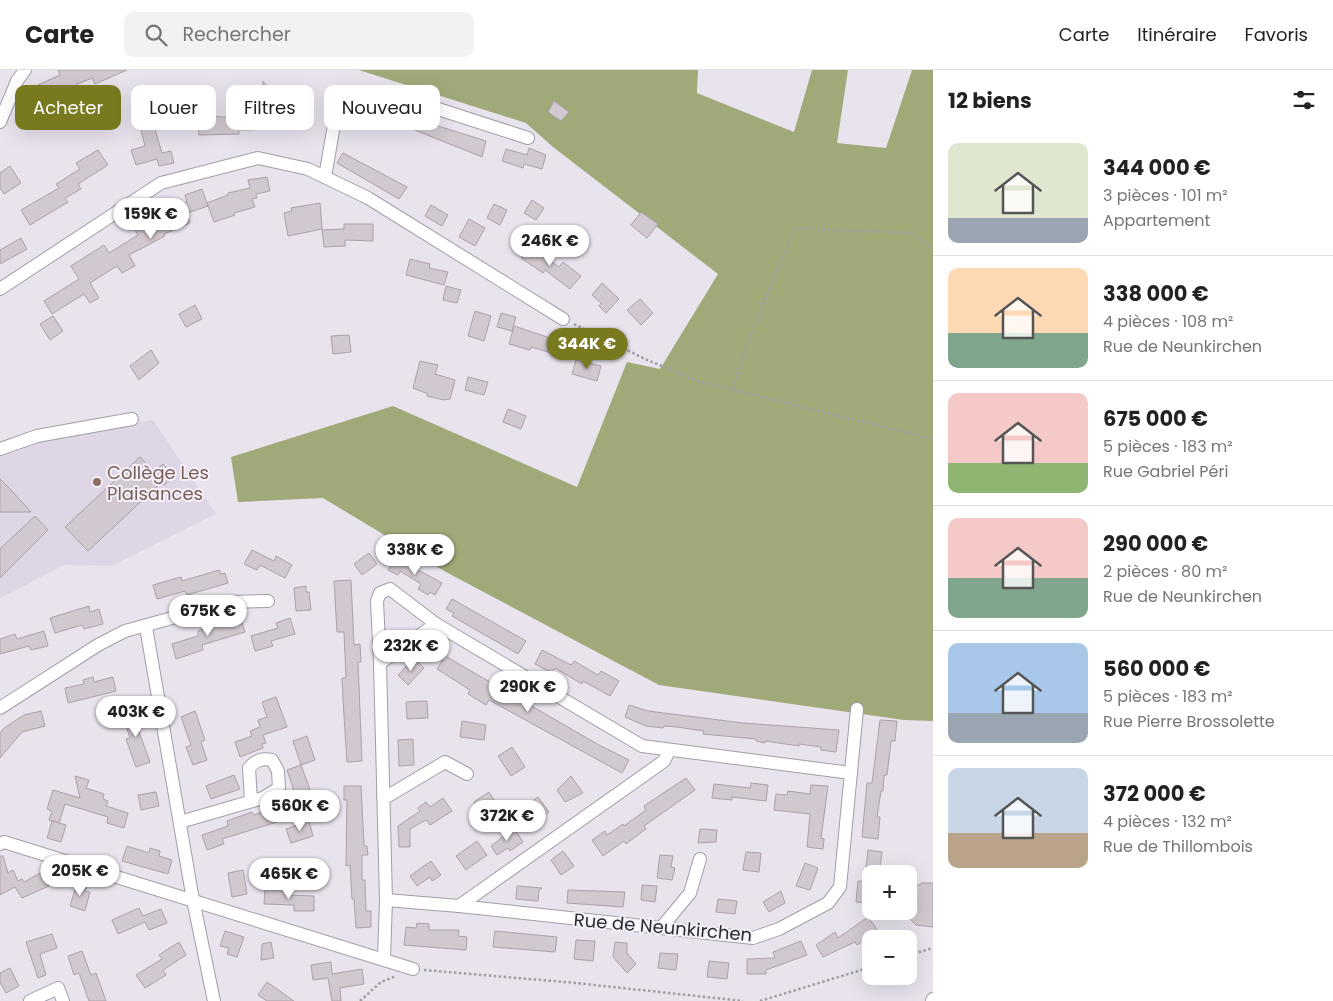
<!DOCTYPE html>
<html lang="fr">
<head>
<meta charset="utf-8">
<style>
	body { margin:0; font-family:Poppins,sans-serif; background:#f2f2f2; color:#222; height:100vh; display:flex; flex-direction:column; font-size:19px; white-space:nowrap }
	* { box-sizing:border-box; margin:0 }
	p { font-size:16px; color:#767676 }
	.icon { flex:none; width:28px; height:28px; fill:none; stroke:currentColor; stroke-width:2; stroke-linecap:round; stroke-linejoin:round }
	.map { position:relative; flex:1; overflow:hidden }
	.drawer { display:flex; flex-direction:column; background:#fff; width:400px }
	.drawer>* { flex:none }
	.top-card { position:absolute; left:15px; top:15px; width:475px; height:45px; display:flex; gap:10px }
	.controls { position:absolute; left:862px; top:795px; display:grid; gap:10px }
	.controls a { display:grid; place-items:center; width:55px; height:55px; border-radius:10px; background:#fff; box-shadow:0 5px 20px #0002; font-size:25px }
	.price { position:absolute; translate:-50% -42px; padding:0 11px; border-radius:18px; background:#fff; color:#222; font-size:16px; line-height:32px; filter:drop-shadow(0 1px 2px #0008) }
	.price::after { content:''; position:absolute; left:50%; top:30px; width:15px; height:11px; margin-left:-8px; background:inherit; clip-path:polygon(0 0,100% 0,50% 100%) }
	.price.on { background:#797920; color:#fff }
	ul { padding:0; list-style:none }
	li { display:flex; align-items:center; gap:15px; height:125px; padding:0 15px }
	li+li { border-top:1px solid #e0e0e0 }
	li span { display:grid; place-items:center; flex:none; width:140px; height:100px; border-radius:10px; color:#555 }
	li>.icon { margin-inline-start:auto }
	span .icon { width:60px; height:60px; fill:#fffc; stroke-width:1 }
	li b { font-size:21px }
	h2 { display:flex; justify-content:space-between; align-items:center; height:60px; padding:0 15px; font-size:21px }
	.chip { padding:0 18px; border-radius:10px; background:#fff; box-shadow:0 5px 20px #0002; font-size:18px; line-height:45px }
	.chip.on { background:#797920; color:#fff }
	header { display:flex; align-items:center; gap:30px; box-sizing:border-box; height:70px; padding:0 25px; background:#fff; border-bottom:1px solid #e0e0e0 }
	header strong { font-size:24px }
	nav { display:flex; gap:28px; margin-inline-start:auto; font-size:18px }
	.search { width:350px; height:45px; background:#f2f2f2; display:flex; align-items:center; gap:12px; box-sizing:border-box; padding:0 18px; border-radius:10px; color:#767676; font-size:19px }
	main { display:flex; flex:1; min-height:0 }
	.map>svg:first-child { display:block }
</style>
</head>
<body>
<header>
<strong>Carte</strong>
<div class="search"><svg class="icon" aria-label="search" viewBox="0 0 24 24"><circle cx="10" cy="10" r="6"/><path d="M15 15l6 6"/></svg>Rechercher</div>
<nav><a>Carte</a><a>Itinéraire</a><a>Favoris</a></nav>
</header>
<main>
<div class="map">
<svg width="933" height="931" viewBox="0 0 933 931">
	<rect width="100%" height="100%" fill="#e8e3ed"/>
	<!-- built -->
	<path fill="#ded5e5" d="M153,350l63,94 -104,52 -48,-1 -64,33v-149z"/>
	<!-- forest -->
	<path fill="#a0aa79" d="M359,0h339l-1,23 97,39 18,-62h36l-11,73 49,5 26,-78h21v651l-29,-1 -245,-35 -213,-113 -123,-74 -85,4 -7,-45 162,-51 184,81 50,-125 33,7 58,-95 -165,-127 -27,-24z"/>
	<!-- building -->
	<g fill="#d2c8cf" stroke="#aba1a7">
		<path d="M58,0h69l-32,14 -3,-6 -12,5 -14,6 3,7 -25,11 -8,-21 24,-11z"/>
		<path d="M263,11l15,17h4l-3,25 -26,-1 1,8h-15v4l-40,1 -1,-19 29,1v-4l34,-1z"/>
		<path d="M188,21l1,9 -24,3 -1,-9z"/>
		<path d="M554,31l15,11 -8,9 -13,-9z"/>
		<path d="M394,38l31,11v-2l14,5 -1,4 48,15 -4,16 -92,-37z"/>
		<path d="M154,56l8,27 9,-2 3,12 -15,3 -2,-7 -21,6 -5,-15 14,-4 -4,-16z"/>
		<path d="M529,78l17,7 -4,14 -18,-5 -1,4 -21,-7 4,-12 21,6z"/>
		<path d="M98,80l10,15 -30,19 3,5 -16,9 3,4 -38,23 -9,-15 38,-22 -3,-4 24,-15 -4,-6z"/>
		<path d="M343,83l64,34 -8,12 -62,-36z"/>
		<path d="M10,96l11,17 -17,11 -4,-6v-15z"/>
		<path d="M267,107l3,14 -14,3 1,4 -5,1 3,8 -21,6 1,2 -21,7 -6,-16 -21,7 3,10 -26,11 1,2 -36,19 6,11 -13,7 -5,-7 -27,17 9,15 -9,5 -6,-9 -32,20 -8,-13 35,-22 -8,-13 33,-21 5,8 29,-18 -3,-5 52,-28 -2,-7 17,-6 6,17 -1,-3 21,-8v-2l22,-5 -2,-8z"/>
		<path d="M532,130l12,8 -8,12 -12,-7z"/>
		<path d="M320,133l2,26 -34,7 -4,-23 8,-2 -1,-3z"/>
		<path d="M494,134l13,6 -7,15 -13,-7z"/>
		<path d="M431,135l17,10 -6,11 -17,-10z"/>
		<path d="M641,142l17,12 -11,14 -16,-13z"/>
		<path d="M469,149l16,9 -10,18 -16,-9z"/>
		<path d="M344,154h29v17l-28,-1v6l-21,1 -2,-17 22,-1z"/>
		<path d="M21,168l6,11 -27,15v-14z"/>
		<path d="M525,173l34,24 4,-5 18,14 -11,13 -25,-19 -2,3 -22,-15 4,-4 -6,-3z"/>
		<path d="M410,189l20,5 -1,4 19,4 -4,13 -38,-10z"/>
		<path d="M602,213l17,16 -13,14 -7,-7 2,-3 -9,-8z"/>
		<path d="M446,216l15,4 -4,13 -14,-3z"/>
		<path d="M640,229l13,14 -12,12 -14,-15z"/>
		<path d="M195,235l7,14 -16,8 -7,-13z"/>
		<path d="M475,241l16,5 -7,25 -16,-5z"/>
		<path d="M501,243l15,4 -4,14 -15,-4z"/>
		<path d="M53,246l10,15 -13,9 -10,-16z"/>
		<path d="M514,256l42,14v2l6,2 -3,11 -28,-8 -1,3 -21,-6z"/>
		<path d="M349,265l2,17 -18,2 -2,-18z"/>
		<path d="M151,280l8,13 -20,17 -9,-14z"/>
		<path d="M576,290l25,6 -4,15 -25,-7z"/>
		<path d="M420,291l18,4 -3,9 20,6 -5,19 -6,1 -17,-4 1,-2 -15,-6z"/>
		<path d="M468,307l20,5 -4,13 -19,-5z"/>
		<path d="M508,339l18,7 -5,13 -18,-7z"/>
		<path d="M140,387l13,15 10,-8 11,12 -10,9 -2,-3 -74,69 -23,-24z"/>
		<path d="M0,409l10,10 21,23h-31z"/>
		<path d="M35,446l13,14 -48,48v-29z"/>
		<path d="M252,480l22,11 2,-5 16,9 -7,13 -25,-13 -3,5 -13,-6z"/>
		<path d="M369,483l8,11 -15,11 -8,-11z"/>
		<path d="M397,485l15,8 -1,3 31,17 -7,12 -5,-3 -2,3 -10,-6 3,-5 -21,-13 -2,4 -10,-5z"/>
		<path d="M219,500l2,4 4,-1 3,10 -41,12 -2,-4 -28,8 -4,-14 28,-8 1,4z"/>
		<path d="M351,510l3,65 6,-1 1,18h-3l4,99 -15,1 -4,-62 -1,-22h4l-2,-46h-7l-3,-51z"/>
		<path d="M306,516v6h3l2,18 -15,1 -2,-23z"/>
		<path d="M452,529l74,42 -8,13 -66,-38 2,-3 -8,-4z"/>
		<path d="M89,536l1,6 9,-3 4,15 -19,5 -2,-4 -27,8 -5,-15z"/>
		<path d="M240,547l5,15 -43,13 1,5 -27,9 -4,-15 26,-8v-5z"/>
		<path d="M290,548l5,16 -24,7 2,5 -18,5 -4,-15 27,-8 -2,-5z"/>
		<path d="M44,561l4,15 -17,4 -2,-4 -29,8v-15l15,-5 2,5z"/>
		<path d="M542,580l29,15 3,-4 24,14 3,-4 18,10 -9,15 -27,-15 -1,3 -27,-16 -3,5 -17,-9z"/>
		<path d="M445,586l154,89 30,15 -7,13 -133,-73 -3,5 -18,-11 2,-4 -33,-21z"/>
		<path d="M414,588l10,10 -16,17 -10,-10z"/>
		<path d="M93,607l1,5 19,-5 3,14 -48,12 -3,-15 19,-4 -1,-4z"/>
		<path d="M276,627l11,30 -24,8 3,8 -4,1 1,4 -23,9 -5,-15 17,-6 -2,-5 10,-4 -2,-7 9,-3 -5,-15z"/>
		<path d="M427,631l1,17 -21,1 -1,-17z"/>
		<path d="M629,635l19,6 95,12 96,7 -3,22 -15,-2v-3l-22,-3v2l-34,-5v2l-9,-2v-2l-53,-5 1,-3 -27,-4 -13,-1 -1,2 -17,-2 -21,-9z"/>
		<path d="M136,639l7,19 -5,1 12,33 -14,5 -10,-28 4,-1 -8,-24z"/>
		<path d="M41,641l4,15 -23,6 -22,26v-25l4,-5 20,-13z"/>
		<path d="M195,641l10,29 -4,2 6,18 -14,5 -7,-18 5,-2 -10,-28z"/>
		<path d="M880,650l17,1 -2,20h-4l-4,34h-3l-1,16h-2l-4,26h3l-2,22 -16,-2 5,-54h5z"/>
		<path d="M462,651l24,4 -2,15 -24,-3z"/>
		<path d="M307,666l8,24 -14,5 12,33 -15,5 -11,-33 14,-5 -8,-24z"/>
		<path d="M413,669l1,26 -15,1 -1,-26z"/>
		<path d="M512,677l13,20 -14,9 -13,-20z"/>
		<path d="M234,705l6,14 -29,10 -5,-13z"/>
		<path d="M75,706l14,4 -3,8 18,6 -1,5 5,2 -2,5 22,7 -4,15 -17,-5 1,-6 -43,-13 -6,19 -10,-3 3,-9 -5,-2 6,-19 27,8z"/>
		<path d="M571,706l12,17 -18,9 -8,-12z"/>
		<path d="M686,708l9,12 -51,36 2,3 -20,15 -2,-3 -21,15 -11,-16 13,-9 2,4 16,-11 1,2 22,-16 -2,-4z"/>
		<path d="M751,713l17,2 -2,16 -34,-4v3l-20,-2 2,-14 36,4z"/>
		<path d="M811,715l17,1 -7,52 3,1 -1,10 -16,-2 3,-33 -36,-4 2,-16 11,1 1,-4 22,3z"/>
		<path d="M344,716h17l3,60h3l1,9h-6v25h3l1,31h5v16l-15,1 -2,-29h-2l-2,-34 -4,1 1,-66h-3z"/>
		<path d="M156,722l3,14 -18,4 -3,-15z"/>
		<path d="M489,722l8,13 -15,9 -8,-12z"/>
		<path d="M538,727l11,15 -17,12 -11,-15z"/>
		<path d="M443,728l9,13 -22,14 -4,-5 -16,9v18h-11l-1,-21 22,-15 -2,-3 8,-6 4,5z"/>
		<path d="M273,738l4,14 -55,17 2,5 -17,6 -5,-15 26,-9 -1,-5 25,-9 2,3z"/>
		<path d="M52,751l14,4 -5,17 -14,-4z"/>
		<path d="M309,751l4,15 -22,7 -5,-14z"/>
		<path d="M514,758l9,14 -13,9 -2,-3 -11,7 -6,-9z"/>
		<path d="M700,759l17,1 -1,12 -18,1z"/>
		<path d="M477,771l10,14 -21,15 -10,-14z"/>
		<path d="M127,776l22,7 1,-5 10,3 -1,5 13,4 -4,14 -46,-13z"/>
		<path d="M868,780l14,2 -2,16 -14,-1z"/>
		<path d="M563,781l11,15 -13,9 -10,-15z"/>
		<path d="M746,782l15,1 -2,19 -16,-2z"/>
		<path d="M660,785l13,1 -2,11 4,1 -3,12 -15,-2z"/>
		<path d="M0,786h3l5,17 5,-3 5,11 4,-2 2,3 18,-10 7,14 -27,12 -7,-11 -15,8z"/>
		<path d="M431,791l10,14 -9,6 -2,-4 -13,9 -7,-10z"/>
		<path d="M805,793l13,5 -8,22 -14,-4z"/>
		<path d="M243,800l4,24 -15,3 -4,-24z"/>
		<path d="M858,811l13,1v21l-15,-1z"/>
		<path d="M77,813l10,3 -2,5 5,1 -5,19 -15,-5z"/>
		<path d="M922,813h11v44l-17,-2 -14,-14h7v-20z"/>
		<path d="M642,815l15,1 -2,16 -14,-2z"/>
		<path d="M517,816l25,2 -3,2 -1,11 -22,-2z"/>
		<path d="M265,819l26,1 -2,5 25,1v15h-20v-6l-30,-1z"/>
		<path d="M568,820l57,2 -2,15 -56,-4z"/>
		<path d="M781,821l4,12 -16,9 -6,-10z"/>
		<path d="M718,829l19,2 -2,13 -19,-2z"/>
		<path d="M139,838l4,8 18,-7 6,14 -18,7 -4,-8 -27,12 -6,-14z"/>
		<path d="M868,847l10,14 -21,14 -2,-3 -32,15 -7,-12 19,-13 3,6z"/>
		<path d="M417,853l12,1v6h30l-1,6 9,1 -1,13 -62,-5 2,-18 10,1z"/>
		<path d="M225,861l19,6 -7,20 -10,-3 2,-6 -9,-2z"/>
		<path d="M495,861l62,6 -2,15 -62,-5z"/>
		<path d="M52,864l5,14 -17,6 6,21 -8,3 -12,-36z"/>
		<path d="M576,870l19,1 -2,20 -19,-2z"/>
		<path d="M801,871l6,14 -41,15v4h-19v-15l28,-1 -2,-6z"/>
		<path d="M179,872l7,13 -23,15 3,5 -21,13 -9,-13 26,-16 -3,-4z"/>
		<path d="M271,872l3,16 -13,2 1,-16z"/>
		<path d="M615,872l12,1v10l9,11 -9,9 -14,-16z"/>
		<path d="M82,881l9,24 5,-2 10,28h-17l-10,-28 -5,2 -6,-19z"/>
		<path d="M660,883l18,1 -2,16 -18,-2z"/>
		<path d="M709,891l20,2 -2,16 -20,-2z"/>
		<path d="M331,892l1,12 30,-5 2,15 -24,4 1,13h-9l-4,-23 -15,2 -2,-15z"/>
		<path d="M10,898l9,18 -13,7 -6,-11v-9z"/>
		<path d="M267,912l27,19h-27l-9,-6z"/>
	</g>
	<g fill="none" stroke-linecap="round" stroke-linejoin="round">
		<!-- minor casing -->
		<g stroke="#a29da6" stroke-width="14">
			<g id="minor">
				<path d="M0,52l17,-41 8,-11"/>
				<path d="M325,107l13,-75 9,-7 18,-1 70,14 93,30"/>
				<path d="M0,219l161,-106 97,-25 50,11 60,29 195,121"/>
				<path d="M0,379l37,-13 95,-17"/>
				<path d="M146,557l47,273 21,101"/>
				<path d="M380,593l-3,-62 3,-8 10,-4 46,35"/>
				<path d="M0,638l98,-63 27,-14 105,-29 38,-1"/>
				<path d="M383,727l5,-1 57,-34 22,12"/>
				<path d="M180,752l83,-24 16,-10 -1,-17 -6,-11c-10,-2 -16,0 -23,8l2,33"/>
				<path d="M0,774l4,-2 409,127"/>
				<path d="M386,830l73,6 294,32 26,-9 49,-26 12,-16 17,-178"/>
				<path d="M459,836l205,-145 5,-10"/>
				<path d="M661,858l29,-35 10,-34"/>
				<path d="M384,888l2,-58 -6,-237 56,-39 206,122 209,27"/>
				<path d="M30,931l28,-13 5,13"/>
				<path d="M932,931l1,-2"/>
			</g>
		</g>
		<!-- path -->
		<g stroke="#a09da4" stroke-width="2.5" stroke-dasharray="2.5 2.5" stroke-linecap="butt">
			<path d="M574,254l71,35 52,22 236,58"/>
			<path d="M733,319l14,-46 48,-115 116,5 22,15"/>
			<path d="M909,885l24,-7"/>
			<path d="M424,900l152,13 167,18"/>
			<path d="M360,931l21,-19 15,-6"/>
			<path d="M760,931l111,-34"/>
		</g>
		<!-- minor -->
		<use href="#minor" stroke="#fff" stroke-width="12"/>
	</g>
	<!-- markers -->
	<circle fill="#8d6e63" stroke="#f5f0fa" stroke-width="2" cx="97" cy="412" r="5"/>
	<g text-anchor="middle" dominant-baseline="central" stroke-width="4" stroke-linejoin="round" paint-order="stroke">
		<!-- education labels -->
		<g font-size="18" fill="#785e54" stroke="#f5f0fa" text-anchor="start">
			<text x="107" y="402">Collège Les<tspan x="107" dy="21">Plaisances</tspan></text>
		</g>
		<!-- street labels -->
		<g font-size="18" fill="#2c2a2e" stroke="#f5f0fa">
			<text transform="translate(663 857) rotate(5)">Rue de Neunkirchen</text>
		</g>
	</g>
</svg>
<div class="controls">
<a>+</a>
<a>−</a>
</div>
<b class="price" style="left:151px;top:170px">159K €</b>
<b class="price" style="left:550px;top:197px">246K €</b>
<b class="price on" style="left:587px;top:300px">344K €</b>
<b class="price" style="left:415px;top:506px">338K €</b>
<b class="price" style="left:208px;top:567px">675K €</b>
<b class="price" style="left:411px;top:602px">232K €</b>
<b class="price" style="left:528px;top:643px">290K €</b>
<b class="price" style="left:136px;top:668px">403K €</b>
<b class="price" style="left:300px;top:762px">560K €</b>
<b class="price" style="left:507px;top:772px">372K €</b>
<b class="price" style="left:80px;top:827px">205K €</b>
<b class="price" style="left:289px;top:830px">465K €</b>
<div class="top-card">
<a class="chip on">Acheter</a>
<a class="chip">Louer</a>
<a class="chip">Filtres</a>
<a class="chip">Nouveau</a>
</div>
</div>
<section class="drawer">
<h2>12 biens<svg class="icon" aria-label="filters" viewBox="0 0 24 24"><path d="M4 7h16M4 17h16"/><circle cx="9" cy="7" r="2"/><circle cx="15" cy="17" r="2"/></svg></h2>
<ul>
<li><span style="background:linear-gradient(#dfe7d0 75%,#9aa5b1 0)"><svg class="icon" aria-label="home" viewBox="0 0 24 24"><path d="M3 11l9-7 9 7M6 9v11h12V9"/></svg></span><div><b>344 000 €</b><p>3 pièces · 101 m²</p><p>Appartement</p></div></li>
<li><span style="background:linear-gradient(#ffd9b3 65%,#7fa58c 0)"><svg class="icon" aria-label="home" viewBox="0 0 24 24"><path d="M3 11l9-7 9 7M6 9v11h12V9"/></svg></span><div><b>338 000 €</b><p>4 pièces · 108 m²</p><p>Rue de Neunkirchen</p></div></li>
<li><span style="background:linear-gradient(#f6c9c9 70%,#8fb573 0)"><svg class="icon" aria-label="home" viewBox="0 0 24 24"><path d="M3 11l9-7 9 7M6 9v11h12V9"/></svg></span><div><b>675 000 €</b><p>5 pièces · 183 m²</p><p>Rue Gabriel Péri</p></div></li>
<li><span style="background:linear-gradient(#f6c9c9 60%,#7fa58c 0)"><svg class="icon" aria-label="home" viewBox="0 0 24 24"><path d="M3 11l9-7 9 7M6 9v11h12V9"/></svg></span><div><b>290 000 €</b><p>2 pièces · 80 m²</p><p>Rue de Neunkirchen</p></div></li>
<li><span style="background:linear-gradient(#a9c7e8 70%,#9aa5b1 0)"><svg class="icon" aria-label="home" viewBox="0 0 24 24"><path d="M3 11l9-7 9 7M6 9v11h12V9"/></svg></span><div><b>560 000 €</b><p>5 pièces · 183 m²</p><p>Rue Pierre Brossolette</p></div></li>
<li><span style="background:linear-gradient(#c9d6e8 65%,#b9a48a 0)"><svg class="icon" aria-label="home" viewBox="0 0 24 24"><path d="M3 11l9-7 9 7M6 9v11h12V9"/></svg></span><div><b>372 000 €</b><p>4 pièces · 132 m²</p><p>Rue de Thillombois</p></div></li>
</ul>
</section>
</main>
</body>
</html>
